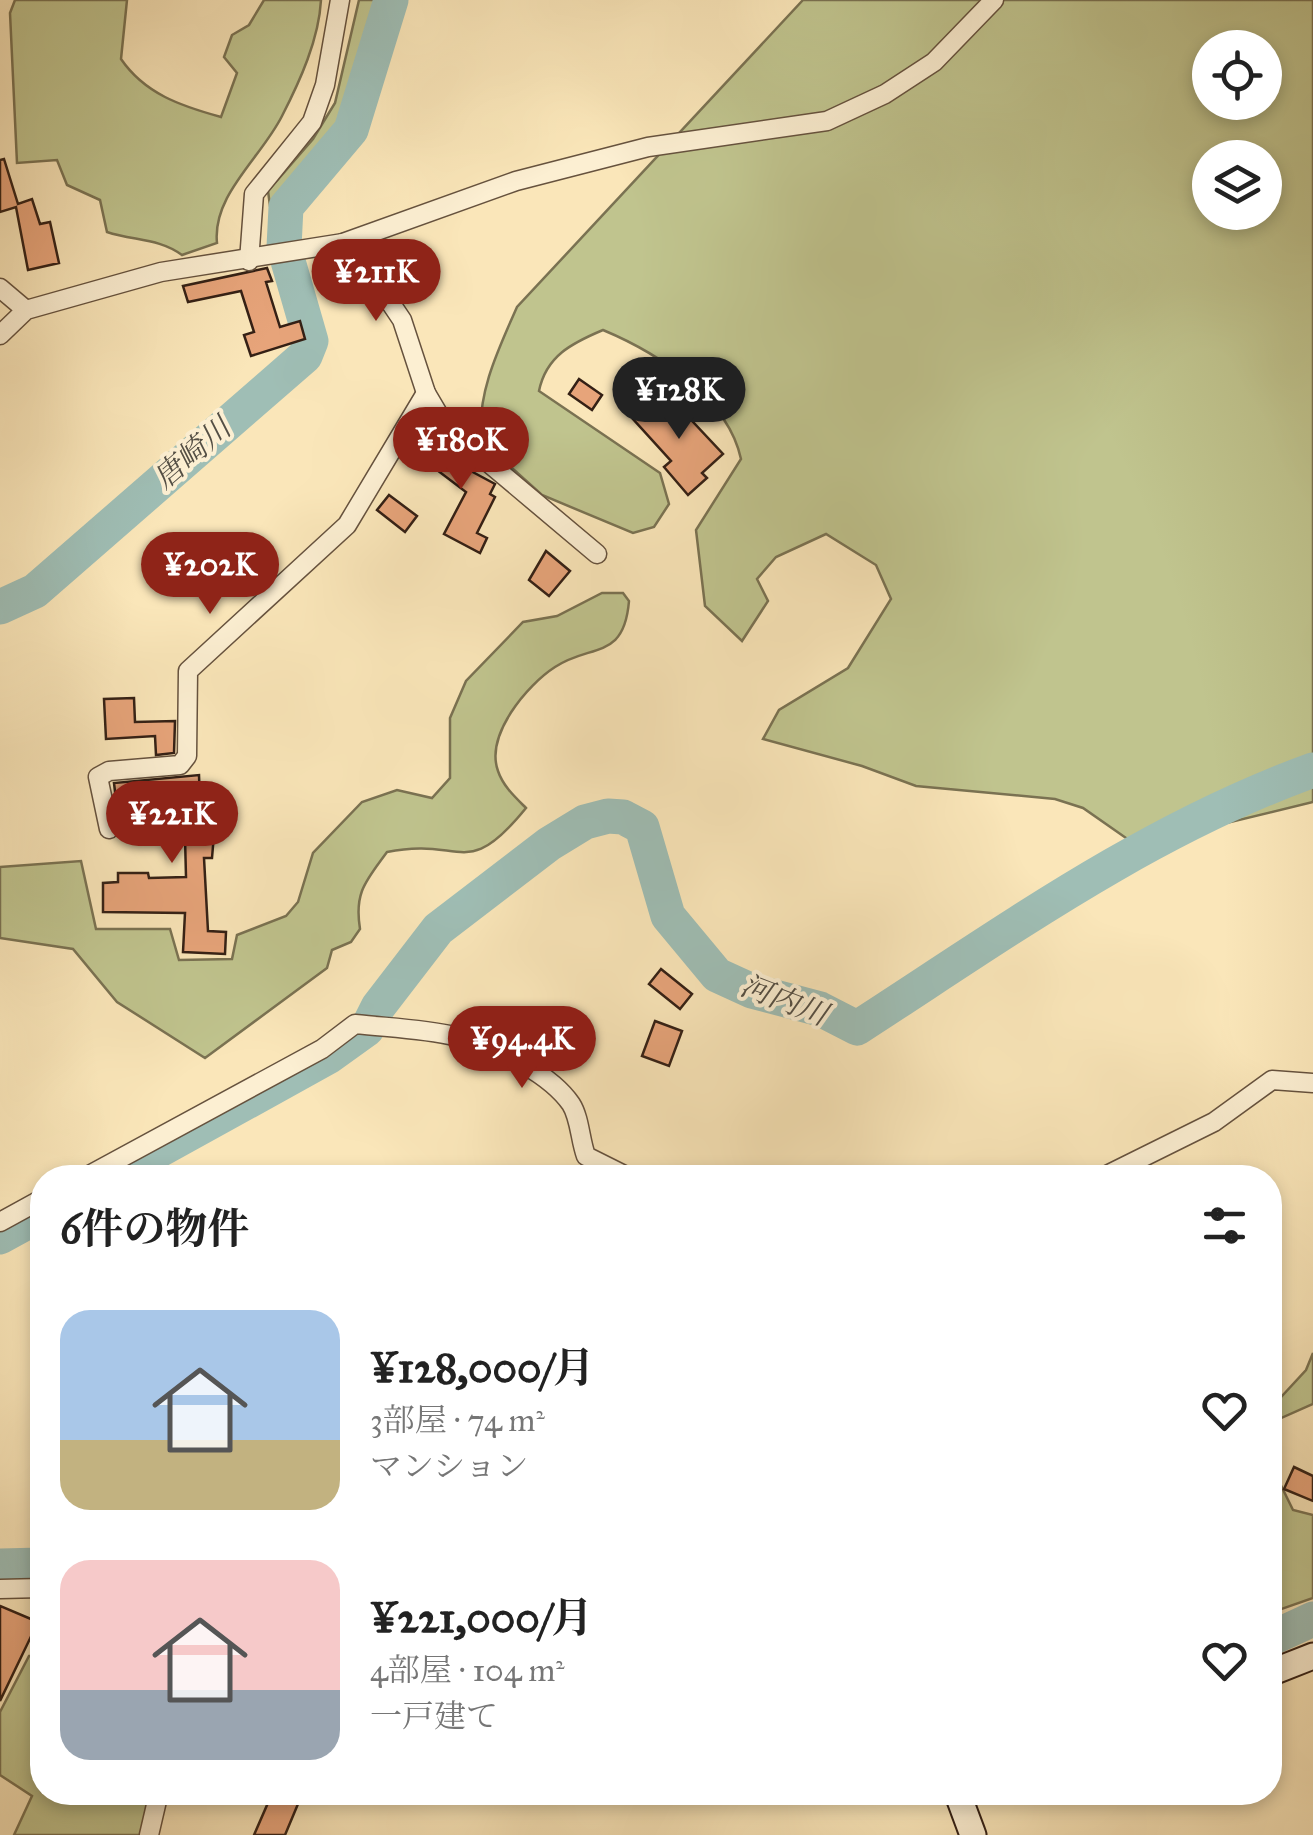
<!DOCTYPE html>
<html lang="ja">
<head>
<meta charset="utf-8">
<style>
	body { margin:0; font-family:"IM FELL Great Primer","Noto Serif JP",serif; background:#f6f6f6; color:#222; height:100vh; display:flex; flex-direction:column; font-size:38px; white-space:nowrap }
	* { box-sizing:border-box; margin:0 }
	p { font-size:32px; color:#767676 }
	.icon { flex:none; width:55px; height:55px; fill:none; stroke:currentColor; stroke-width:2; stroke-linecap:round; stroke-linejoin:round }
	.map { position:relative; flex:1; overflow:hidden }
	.drawer { position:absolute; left:30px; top:1165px; width:1252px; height:640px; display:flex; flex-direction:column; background:#fff; border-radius:40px; box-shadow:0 5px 15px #0003 }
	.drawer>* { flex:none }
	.controls { position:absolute; left:1192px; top:30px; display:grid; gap:20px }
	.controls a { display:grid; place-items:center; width:90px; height:90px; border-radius:50%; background:#fff; box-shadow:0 5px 15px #0003; font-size:50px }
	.price { position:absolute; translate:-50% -85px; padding:0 22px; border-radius:35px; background:#8f2418; color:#fff; font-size:32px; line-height:65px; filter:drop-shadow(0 2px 5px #0008) }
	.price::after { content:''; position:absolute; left:50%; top:60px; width:30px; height:22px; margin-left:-15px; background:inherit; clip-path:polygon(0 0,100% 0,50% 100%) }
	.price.selected { background:#222; color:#fff }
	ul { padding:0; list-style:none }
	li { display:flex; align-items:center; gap:30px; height:250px; padding:0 30px }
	li span { display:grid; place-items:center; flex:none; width:280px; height:200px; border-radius:30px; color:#555 }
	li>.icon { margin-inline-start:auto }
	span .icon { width:120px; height:120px; fill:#fffc; stroke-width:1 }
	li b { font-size:42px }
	h2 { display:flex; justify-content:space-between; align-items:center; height:120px; padding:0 30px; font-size:42px }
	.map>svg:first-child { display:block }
</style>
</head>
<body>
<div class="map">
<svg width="1313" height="1835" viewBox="0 0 1313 1835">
	<rect width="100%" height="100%" fill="#fae6b9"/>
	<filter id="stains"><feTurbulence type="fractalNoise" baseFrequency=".002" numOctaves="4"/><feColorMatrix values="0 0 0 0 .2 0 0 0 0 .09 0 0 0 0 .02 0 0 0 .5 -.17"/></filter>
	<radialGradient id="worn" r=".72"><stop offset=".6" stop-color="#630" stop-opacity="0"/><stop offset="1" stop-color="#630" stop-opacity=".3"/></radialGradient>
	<!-- green -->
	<g fill="#c0c48e" stroke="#7a7252" stroke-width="2.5" fill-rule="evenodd">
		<path d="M15,0h112l-6,59c24,35 60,47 100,58l16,-44 -13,-16 8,-22 17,-10 15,-25h57c-2,39 -21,81 -39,116 -21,42 -70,79 -65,127l-35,12c-23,-17 -48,-14 -75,-23l-7,-32 -33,-15 -10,-25 -40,3 -7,-150z"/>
		<path d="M359,0h27l-38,122 -67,83 -11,1 -2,-15 45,-52 22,-36z"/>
		<path d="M803,0h510v802l-177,43 -53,-37 -28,-9 -139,-13 -54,-20 -99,-27 16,-29 69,-42 43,-69 -15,-34 -50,-31 -50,23 -19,22 11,22 -26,40 -37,-35 -9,-76 45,-71c-13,-61 -83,-106 -138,-129 -31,13 -57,26 -64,61l121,82 9,31 -15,23 -21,6 -91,-38 -61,-55c-4,-47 17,-90 36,-133zM1210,48h55v54h-55zM1210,158h55v54h-55z"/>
		<path d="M602,593h21l6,8c-5,60 -38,42 -74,66 -28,18 -70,68 -57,104 5,15 17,26 28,37 -61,75 -63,28 -139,44 -21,29 -33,40 -27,77l-9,13 -19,8 -5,18 -122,90 -88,-56 -44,-53 -73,-11v-71l81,-6 15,68h74l9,31 53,-1 5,-24 49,-19 12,-14 15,-49 49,-51 35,-12 35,8 18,-20v-60l16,-37 57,-59 34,-6z"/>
		<path d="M1313,1353v51l-43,19v-14l36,-39z"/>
		<path d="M1270,1463l23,47 20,5v83l-43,15z"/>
		<path d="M29,1656h13v136l78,1 34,7 -12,35h-128l18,-39 -32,-21v-63z"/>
	</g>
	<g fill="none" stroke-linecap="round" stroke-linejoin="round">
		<!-- river -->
		<g stroke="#9fbeb5" stroke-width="35">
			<path d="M284,247l2,-40 65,-77 40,-130"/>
			<path d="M0,607l35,-16 270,-235 6,-15 -23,-80"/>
			<path d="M109,1178l219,-121 39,-28 11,-22 60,-78 111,-85 36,-22 23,-6 15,1 19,10 26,89 49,59 35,16 68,18 37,19c147,-95 290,-198 456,-258"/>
			<path d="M0,1237l42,-23"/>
			<path d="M0,1566l42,-1"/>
			<path d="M1270,1639l43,-20"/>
		</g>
	</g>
	<!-- building -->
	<g fill="#e7a47a" stroke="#342015" stroke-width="2.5">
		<path d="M4,159l14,45 14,-5 8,25 10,-2 9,41 -31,7 -12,-63 -16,5v-52z"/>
		<path d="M267,268l5,13 -6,1 14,45 20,-6 5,18 -54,17 -7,-21 10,-3 -13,-41 -53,11 -5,-16z"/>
		<path d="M579,379l23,16 -10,15 -23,-16z"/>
		<path d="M664,391l59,63 -21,19 5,5 -19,17 -24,-28 7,-6 -38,-42z"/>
		<path d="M426,433l46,34 -3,3 26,14 -5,10 5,3 -18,36 10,5 -7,15 -36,-19 22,-42 -54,-41z"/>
		<path d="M389,495l28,21 -12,16 -28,-22z"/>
		<path d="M546,551l24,20 -21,25 -20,-16z"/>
		<path d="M134,698l1,24 40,-1 -1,32 -18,2 -1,-19 -49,3 -2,-40z"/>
		<path d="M199,775l1,28h10l1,19h4l-3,36h-8l4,73 18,1 -1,22 -42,-2 2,-39 -82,-1v-29l15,-1v-9h30l1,5 37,-1 -2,-79 -51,2 1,8h-17l-3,-25z"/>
		<path d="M661,969l31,25 -12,15 -31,-25z"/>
		<path d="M655,1021l27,10 -13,35 -27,-10z"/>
		<path d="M1294,1467l19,9v25l-29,-12z"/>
		<path d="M0,1606l38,16 -38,79z"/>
		<path d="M283,1792h20l-18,43h-31l17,-39 9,4z"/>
	</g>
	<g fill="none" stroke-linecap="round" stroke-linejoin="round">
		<!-- street casing -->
		<g stroke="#66523e" stroke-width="21">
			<g id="street">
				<path d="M343,243l18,16 41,61 24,73 20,34 151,127"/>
				<path d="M249,261l5,-67 58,-72 13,-37 15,-85"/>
				<path d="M0,288l26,22"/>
				<path d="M0,335l26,-25 135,-38 182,-29 173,-62 132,-34 179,-26 58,-27 49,-32 60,-62"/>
				<path d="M109,829l-11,-52 11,-6 71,-6 7,-9 1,-85 159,-146 79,-132"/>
				<path d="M84,1178l238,-129 33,-25c67,7 110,5 170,41 17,10 35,23 46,39 9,14 9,36 15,52l44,22"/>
				<path d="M1101,1178l113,-56 58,-42 41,3"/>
				<path d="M0,1222l42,-23"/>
				<path d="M0,1589l42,-1"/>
				<path d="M149,1835l10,-43"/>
			</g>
		</g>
		<!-- secondary casing -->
		<g stroke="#342015" stroke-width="29">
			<g id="secondary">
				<path d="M1270,1673l43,-17"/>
				<path d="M957,1792l16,43"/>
			</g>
		</g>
		<!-- street -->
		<use href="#street" stroke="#fcefd2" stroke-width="18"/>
		<!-- secondary -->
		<use href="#secondary" stroke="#fcefd2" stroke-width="25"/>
	</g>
	<g text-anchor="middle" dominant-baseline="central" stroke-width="8" stroke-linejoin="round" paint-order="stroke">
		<!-- water labels -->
		<g font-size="30" font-style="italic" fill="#544f45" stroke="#fcefd2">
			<text transform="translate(192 453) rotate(-41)">唐崎川</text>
			<text transform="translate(784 1000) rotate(21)">河内川</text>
		</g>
	</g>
	<rect width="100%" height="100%" filter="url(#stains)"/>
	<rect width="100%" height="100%" fill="url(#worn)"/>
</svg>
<div class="controls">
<a><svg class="icon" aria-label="locate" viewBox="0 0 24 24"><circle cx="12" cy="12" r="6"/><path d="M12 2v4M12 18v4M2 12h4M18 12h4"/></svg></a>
<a><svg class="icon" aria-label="layers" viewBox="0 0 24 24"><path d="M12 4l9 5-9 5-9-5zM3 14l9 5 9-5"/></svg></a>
</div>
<b class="price" style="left:376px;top:324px">¥211K</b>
<b class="price selected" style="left:679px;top:442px">¥128K</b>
<b class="price" style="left:461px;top:492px">¥180K</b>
<b class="price" style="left:210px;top:617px">¥202K</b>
<b class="price" style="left:172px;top:866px">¥221K</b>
<b class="price" style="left:522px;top:1091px">¥94.4K</b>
<section class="drawer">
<h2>6件の物件<svg class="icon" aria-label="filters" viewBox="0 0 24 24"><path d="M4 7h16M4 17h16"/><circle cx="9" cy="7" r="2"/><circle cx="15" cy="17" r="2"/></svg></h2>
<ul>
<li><span style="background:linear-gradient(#a9c7e8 65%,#c2b280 0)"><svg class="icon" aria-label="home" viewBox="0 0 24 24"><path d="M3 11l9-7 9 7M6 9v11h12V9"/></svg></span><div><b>¥128,000/月</b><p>3部屋 · 74 m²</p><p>マンション</p></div><svg class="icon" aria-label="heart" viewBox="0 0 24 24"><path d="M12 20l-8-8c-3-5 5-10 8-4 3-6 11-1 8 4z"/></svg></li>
<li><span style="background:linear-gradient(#f6c9c9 65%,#9aa5b1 0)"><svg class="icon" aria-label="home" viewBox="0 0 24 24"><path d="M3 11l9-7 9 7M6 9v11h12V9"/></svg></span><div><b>¥221,000/月</b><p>4部屋 · 104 m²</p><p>一戸建て</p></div><svg class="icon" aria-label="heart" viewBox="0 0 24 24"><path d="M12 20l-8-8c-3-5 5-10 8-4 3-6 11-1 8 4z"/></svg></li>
</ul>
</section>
</div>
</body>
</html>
